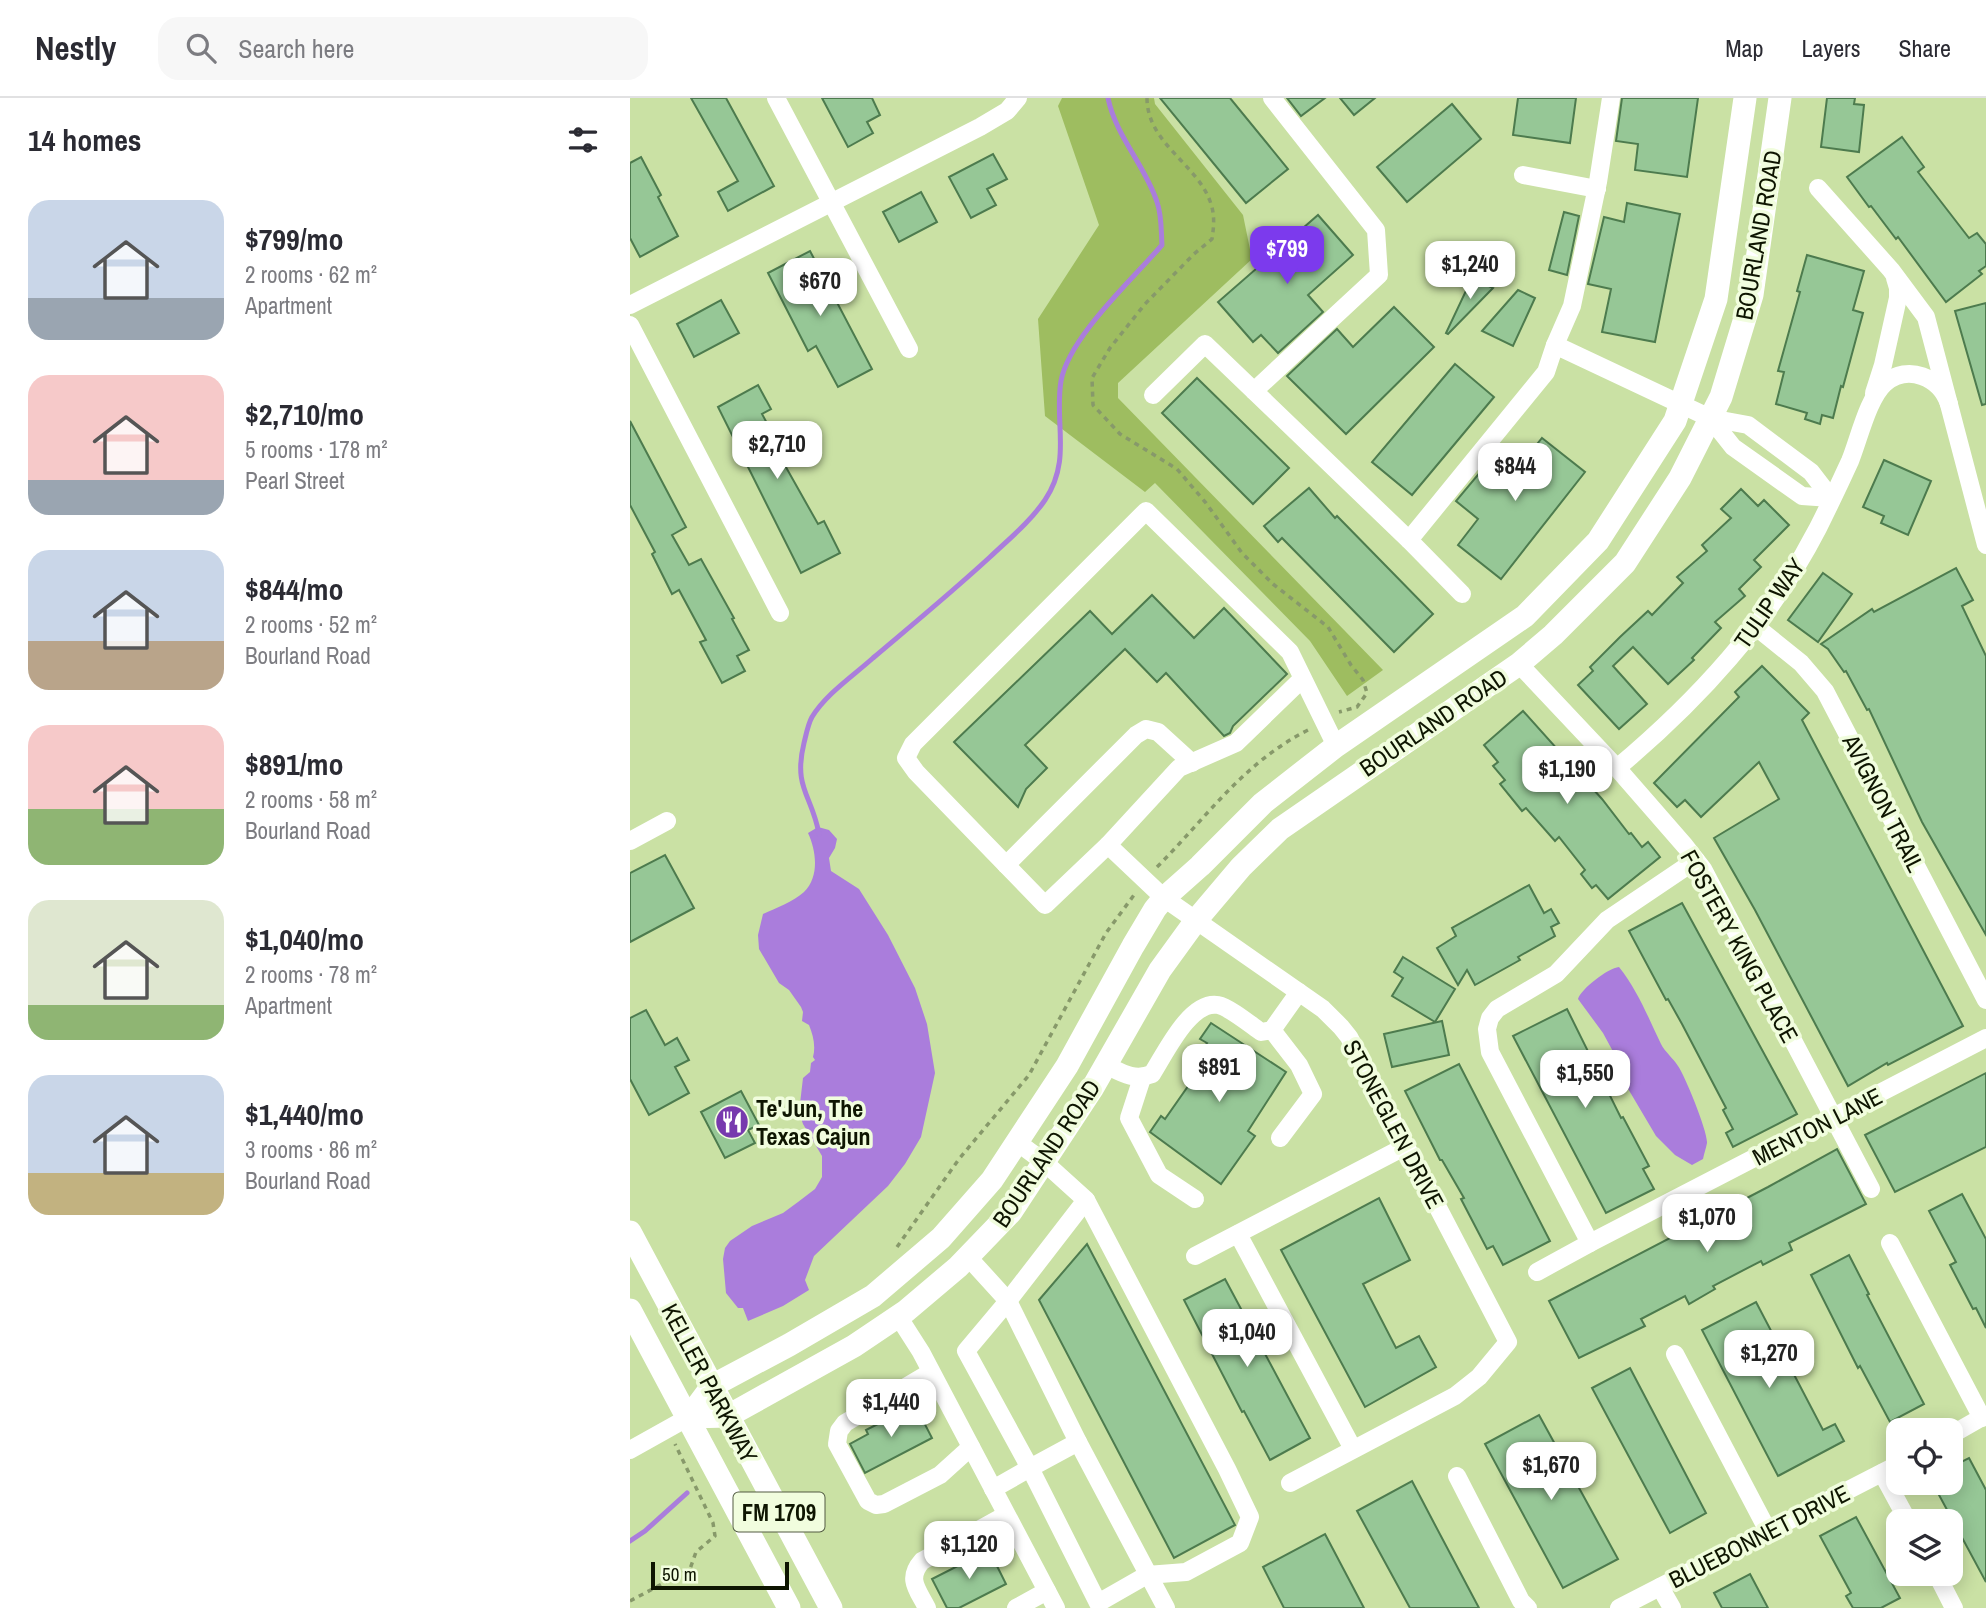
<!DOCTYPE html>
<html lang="en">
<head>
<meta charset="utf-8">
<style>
	body { margin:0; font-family:"Archivo Narrow",sans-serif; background:#f7f7f7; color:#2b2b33; height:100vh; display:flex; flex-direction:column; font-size:26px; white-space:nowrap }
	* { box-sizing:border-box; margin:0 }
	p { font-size:23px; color:#7c7c81 }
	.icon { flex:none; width:38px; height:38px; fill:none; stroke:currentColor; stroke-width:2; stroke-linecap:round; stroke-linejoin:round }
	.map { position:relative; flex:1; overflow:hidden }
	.panel { display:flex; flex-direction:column; background:#fff; width:630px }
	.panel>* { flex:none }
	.fabs { position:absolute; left:1256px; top:1320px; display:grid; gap:14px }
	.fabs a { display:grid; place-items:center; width:77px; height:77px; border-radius:14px; background:#fff; box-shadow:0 4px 18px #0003; font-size:35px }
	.scale { position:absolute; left:21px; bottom:18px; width:138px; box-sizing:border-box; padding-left:7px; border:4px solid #0e1501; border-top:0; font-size:19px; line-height:24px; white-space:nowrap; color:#0e1501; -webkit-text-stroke:5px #f1fdde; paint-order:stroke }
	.price { position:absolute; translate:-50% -60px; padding:0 16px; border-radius:14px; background:#fff; color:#222; font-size:23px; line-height:46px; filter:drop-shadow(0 2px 4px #0008) }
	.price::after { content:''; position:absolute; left:50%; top:42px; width:21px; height:16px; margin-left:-10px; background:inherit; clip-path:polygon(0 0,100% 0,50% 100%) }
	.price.active { background:#7c3aed; color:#fff }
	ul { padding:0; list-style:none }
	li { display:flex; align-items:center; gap:21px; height:175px; padding:0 28px }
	li span { display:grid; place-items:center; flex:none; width:196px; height:140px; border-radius:21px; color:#555 }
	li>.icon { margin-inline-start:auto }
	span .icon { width:84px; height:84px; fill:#fffc; stroke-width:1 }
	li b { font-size:30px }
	h2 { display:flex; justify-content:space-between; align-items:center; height:84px; padding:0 28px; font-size:30px }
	header { display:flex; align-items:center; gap:42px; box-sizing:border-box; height:98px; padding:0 35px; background:#fff; border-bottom:2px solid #e1e1e2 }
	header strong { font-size:33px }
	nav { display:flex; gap:38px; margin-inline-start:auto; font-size:24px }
	.search { width:490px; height:63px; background:#f7f7f7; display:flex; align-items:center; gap:18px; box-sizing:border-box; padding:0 24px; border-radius:21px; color:#7c7c81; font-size:26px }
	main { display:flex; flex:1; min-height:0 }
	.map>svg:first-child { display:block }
</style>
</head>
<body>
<header>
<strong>Nestly</strong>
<div class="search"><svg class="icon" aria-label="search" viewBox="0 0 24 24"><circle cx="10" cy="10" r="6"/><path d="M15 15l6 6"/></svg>Search here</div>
<nav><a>Map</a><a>Layers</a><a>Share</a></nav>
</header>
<main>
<section class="panel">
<h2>14 homes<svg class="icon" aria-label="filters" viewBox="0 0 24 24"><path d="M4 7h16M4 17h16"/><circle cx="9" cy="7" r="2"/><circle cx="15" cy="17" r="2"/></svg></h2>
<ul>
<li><span style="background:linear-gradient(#c9d6e8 70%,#9aa5b1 0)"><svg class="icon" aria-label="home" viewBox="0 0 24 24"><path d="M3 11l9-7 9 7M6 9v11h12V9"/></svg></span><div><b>$799/mo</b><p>2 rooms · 62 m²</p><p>Apartment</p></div></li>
<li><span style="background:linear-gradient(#f6c9c9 75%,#9aa5b1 0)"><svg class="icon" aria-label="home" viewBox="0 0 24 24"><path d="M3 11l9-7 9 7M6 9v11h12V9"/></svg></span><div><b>$2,710/mo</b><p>5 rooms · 178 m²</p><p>Pearl Street</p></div></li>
<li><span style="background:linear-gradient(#c9d6e8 65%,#b9a48a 0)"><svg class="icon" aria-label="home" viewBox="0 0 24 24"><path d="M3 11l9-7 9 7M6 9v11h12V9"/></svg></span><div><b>$844/mo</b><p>2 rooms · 52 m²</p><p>Bourland Road</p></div></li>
<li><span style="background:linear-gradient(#f6c9c9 60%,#8fb573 0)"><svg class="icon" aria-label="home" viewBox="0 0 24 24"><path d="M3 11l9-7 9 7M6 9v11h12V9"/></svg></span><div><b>$891/mo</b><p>2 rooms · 58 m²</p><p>Bourland Road</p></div></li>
<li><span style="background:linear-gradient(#dfe7d0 75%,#8fb573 0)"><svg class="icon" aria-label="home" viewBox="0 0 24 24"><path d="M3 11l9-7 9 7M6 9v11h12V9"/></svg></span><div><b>$1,040/mo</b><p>2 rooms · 78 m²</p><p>Apartment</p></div></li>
<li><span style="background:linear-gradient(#c9d6e8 70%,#c2b280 0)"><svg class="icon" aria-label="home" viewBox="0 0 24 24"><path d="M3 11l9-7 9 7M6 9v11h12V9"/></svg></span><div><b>$1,440/mo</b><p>3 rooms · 86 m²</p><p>Bourland Road</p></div></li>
</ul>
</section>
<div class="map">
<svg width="1356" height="1510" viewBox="0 0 1356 1510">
	<rect width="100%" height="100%" fill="#cae1a4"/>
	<!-- green -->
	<path fill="#9ebd60" d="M432,0h92l1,6 88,111 9,44 -134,124v15l265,272 -36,26 -37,-55 -155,-158 -10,9 -100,-76 -7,-97 61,-94 -41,-119z"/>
	<!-- water -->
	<g fill="#aa7ddc">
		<path d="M188,729l11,3 8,9 -2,9 -6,10 2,13 28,18 29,46 27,53 12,36 8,49 -14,64 -16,27 -17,22 -74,70 -9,24 4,10 -26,16 -35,15 -5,-13h-5l-12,-15 -3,-34 2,-11 5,-7 22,-15 31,-13 15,-11 17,-13 7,-12v-21l-19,-32 -4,-12 4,-34 7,-6 1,-9 4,-3 -2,-3c3,-11 0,-22 -4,-32l-7,-4 1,-9 -2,-5 -12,-17 -10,-7 -20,-34 -1,-14 5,-21c13,-6 30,-12 41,-22 16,-16 12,-42 4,-59z"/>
		<path d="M989,869c19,24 29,50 42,77 4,8 12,14 17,22 7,10 30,66 29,77 -1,5 -3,11 -4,16l-11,6 -17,-10 -19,-19 -29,-49 -11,-30 -13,-24 -25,-34c3,-10 30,-31 41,-32z"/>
	</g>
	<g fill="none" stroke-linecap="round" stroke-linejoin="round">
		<!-- stream -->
		<g stroke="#aa7ddc" stroke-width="5">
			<path d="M189,736c-7,-39 -26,-46 -15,-91 2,-8 4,-19 8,-26 14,-23 41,-41 61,-59 39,-33 79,-66 117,-101 19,-18 40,-35 55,-57 27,-40 9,-78 16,-119 8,-44 71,-101 101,-136 -1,-14 0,-29 -5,-43 -12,-37 -41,-65 -49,-104"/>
			<path d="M0,1443l15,-10 42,-38"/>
		</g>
	</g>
	<!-- building -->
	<g fill="#96c796" stroke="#4d7b4e" stroke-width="2">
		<path d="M61,0h35l48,88 -46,25 -10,-19 20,-11z"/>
		<path d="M192,0h50l8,17 -13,7 6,11 -25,14z"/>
		<path d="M530,0h70l58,71 -42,34z"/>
		<path d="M657,0h38l-24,18z"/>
		<path d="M710,0h35l-21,17z"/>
		<path d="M888,0h58l-6,45 -57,-8z"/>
		<path d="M992,0h76l-11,79 -52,-7 3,-26 -22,-3z"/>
		<path d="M1197,0h28l-1,6 10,1 -5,47 -38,-5z"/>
		<path d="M822,6l29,35 -74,63 -30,-35z"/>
		<path d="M1272,39l22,30 -6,5 51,66 8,-5 9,11v22l-7,5 3,3 -36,28 -48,-65 -2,2 -25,-33 -2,1 -22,-30z"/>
		<path d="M363,56l14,25 -20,10 9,16 -25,13 -22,-41z"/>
		<path d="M11,59l20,38 -3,2 20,39 -38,21 -10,-19v-75z"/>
		<path d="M291,94l16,30 -38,20 -16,-30z"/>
		<path d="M997,105l53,11 -25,128 -53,-10 9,-43 -23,-5 16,-67 20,5z"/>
		<path d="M934,114l15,4 -12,59 -18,-5z"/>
		<path d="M688,117l35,40 -45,40 15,17 -45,41 -17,-18 -8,7 -35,-40z"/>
		<path d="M180,153l62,118 -34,18 -22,-41 -8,5 -40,-78z"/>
		<path d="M1177,157l57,16 -11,39 10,3 -20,74 -2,-1 -8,32 -11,-3 -2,9 -15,-5 2,-6 -31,-9 8,-32 -6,-1 22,-79 -3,-1z"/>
		<path d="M842,180l21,10 -45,46 -2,-1z"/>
		<path d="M888,192l17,8 -22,48 -31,-15z"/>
		<path d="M91,202l18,33 -45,24 -17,-33z"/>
		<path d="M1356,205v101l-4,1 -27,-94z"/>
		<path d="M764,209l40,40 -88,87 -59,-58 50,-47 16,18z"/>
		<path d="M825,266l39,33 -82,98 -40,-33z"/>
		<path d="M567,280l92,90 -36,36 -91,-91z"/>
		<path d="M128,287l13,24 -9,5 7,13 -4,3 53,94 6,-3 16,32 -39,20 -83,-166z"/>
		<path d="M0,323l56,106 -14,8 17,30 12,-6 33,59 -2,1 17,31 -12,6 8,15 -23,12 -22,-41 6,-2 -27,-50 -7,4 -20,-40 3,-2 -25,-47z"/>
		<path d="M912,340l43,34 -84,107 -43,-34 20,-26 -22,-18 46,-55 20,17z"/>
		<path d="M1254,362l47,21 -23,54 -27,-12 3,-7 -21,-9z"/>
		<path d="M679,390l26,30 2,-2 96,98 -39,38 -112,-114 -4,4 -14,-16z"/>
		<path d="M1111,391l17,17 6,-6 25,25 -35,35 7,7 -22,22 6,7 -30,26 6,6 -29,30 2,2 -26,24 -35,-37 -20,19 34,38 -28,25 -41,-44 15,-14 -3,-4 30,-30 28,-26 4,4 31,-32 -6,-6 30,-26 -5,-6 29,-27 -10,-9z"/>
		<path d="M1326,470l17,32 -11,6 24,50v279l-64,-113 -53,-113 -2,1 -21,-39 -2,1 -16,-23 -7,-5 51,-35 2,3z"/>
		<path d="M1193,475l29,21 -34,48 -30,-22z"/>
		<path d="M522,497l42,43 30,-30 63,66 -54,52 -3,7 -6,3 -58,-63 -9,9 -32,-33 -100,96 22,23 -21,21 -8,18 -64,-65 136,-131 22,23z"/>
		<path d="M1132,568l47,47 -7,7 161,306 -75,39 -1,-2 -39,23 -93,-176 -41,-72 65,-39 -20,-37 -58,55 -16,-17 -8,7 -23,-24 85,-86 -4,-5z"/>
		<path d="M893,613l79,88 27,35 2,-1 11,14 6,-5 12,15 -52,42 -12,-14 -4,3 -11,-14 4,-4 -26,-33 -4,4 -29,-33 -4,3 -22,-27 5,-4 -12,-14 5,-4 -14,-17z"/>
		<path d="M35,757l29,53 -64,34v-69z"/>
		<path d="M899,787l15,28 7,-4 8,14 -8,4 4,9 -37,21 2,3 -45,25 -8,-15 -9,15 -21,-37 19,-12 -4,-8z"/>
		<path d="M1052,805l115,211 -64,33 -7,-14 7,-4 -10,-19 3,-2 -44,-84 -14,-25 -2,1 -37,-69z"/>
		<path d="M773,859l52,32 -20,33 -43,-26 11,-18 -9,-6z"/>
		<path d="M937,911l54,109 2,-1 26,49 -6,3 11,20 -48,24 -93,-177z"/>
		<path d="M16,912l19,35 12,-7 12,22 -14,7 14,26 -40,22 -19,-36v-61z"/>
		<path d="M812,923l7,34 -57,12 -8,-33z"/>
		<path d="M581,925l75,49 -38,59 7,5 -34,48 -71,-52 11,-16 4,3 28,-40 -6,-4 20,-32 -7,-4z"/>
		<path d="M829,966l91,177 -47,24 -10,-19 -6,3 -26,-50 3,-1 -22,-38h-2l-35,-69z"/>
		<path d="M1356,975v74l-91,45 -30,-57z"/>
		<path d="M111,993l18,34 -11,5 7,13 -30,15 -24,-46z"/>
		<path d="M1207,1051l29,55 -77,39 3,7 -29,15 -2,-4 -48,25 2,3 -26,15 -4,-8 -44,23 4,7 -66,32 -30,-57 219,-114z"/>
		<path d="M1332,1096l24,45v89l-10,-20 -3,1 -23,-44 6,-3 -27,-51z"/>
		<path d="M749,1100l31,62 -47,24 33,64 23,-12 17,31 -71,40 -84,-157z"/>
		<path d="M457,1146l148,281 -61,33 -135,-258z"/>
		<path d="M1219,1157l20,39 -2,1 57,109 -34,18 -30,-56 -2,2 -47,-93z"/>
		<path d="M595,1181l85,159 -40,22 -26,-49 -2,1 -58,-112z"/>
		<path d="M1126,1204l67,128 12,-6 9,17 -66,35 -76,-146z"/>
		<path d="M1000,1270l76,145 -36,20 -78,-145z"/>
		<path d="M285,1307l17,33 -67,35 -15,-29 18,-10 -2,-4z"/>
		<path d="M909,1317l79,144 -55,29 -78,-144z"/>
		<path d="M1339,1360l17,32v92l-54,-100h19v-15z"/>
		<path d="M782,1383l22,42 45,85h-69l-53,-97z"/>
		<path d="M1226,1419l44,81 -19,10h-28l-7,-12 5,-3 -31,-57z"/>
		<path d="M695,1436l39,74h-80l-21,-41z"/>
		<path d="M359,1452l17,34 -47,24h-12l-15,-29z"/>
		<path d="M1120,1476l18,34h-46l-8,-15z"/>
	</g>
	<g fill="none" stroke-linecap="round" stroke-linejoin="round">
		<!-- path -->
		<g stroke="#87996a" stroke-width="3.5" stroke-dasharray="5 5" stroke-linecap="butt">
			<path d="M517,0c0,45 49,65 63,103 5,13 4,25 2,38l-18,15 -49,50 -35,44 -18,30 1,27 27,29 57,35 29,34 36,50 31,31 55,43 23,38 12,15 4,13 -10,14 -18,5"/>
			<path d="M527,769c50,-50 86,-104 151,-137"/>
			<path d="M267,1149l62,-88 70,-84 77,-142 28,-38"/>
			<path d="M0,1503l60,-32 6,-17 19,-16 -2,-13 -38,-79"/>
		</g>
		<!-- minor -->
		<g stroke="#fff" stroke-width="18">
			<path d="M146,0l133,251"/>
			<path d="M642,0l104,132 3,45 -125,116 155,149 137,-168 9,-27 155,73 38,7 63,47 20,26"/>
			<path d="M893,77l74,14"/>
			<path d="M1188,90l73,82 35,47 60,228"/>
			<path d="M0,207l350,-178 27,-16 11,-13"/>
			<path d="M0,227l150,288"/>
			<path d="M925,247l17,-39 26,-124 13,-84"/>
			<path d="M1244,295l9,-28 15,-67v-10l-3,-10"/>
			<path d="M523,297l52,-51 49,47"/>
			<path d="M1080,320l23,29 69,49 29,2"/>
			<path d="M779,442l53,54"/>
			<path d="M1125,528l46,37 24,28 161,309"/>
			<path d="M889,566l98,104 68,78 18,23 168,320"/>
			<path d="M987,670c81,-68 152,-145 201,-240 11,-22 22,-45 32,-67 9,-22 18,-63 35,-78 23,-19 55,-6 64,21"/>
			<path d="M0,743l37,-20"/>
			<path d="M478,747l71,-77 57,-25 66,-64"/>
			<path d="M376,767l130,-130 10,-6 12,3 34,31"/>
			<path d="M642,932l27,35 14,29 -33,44"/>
			<path d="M476,967c16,8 28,16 46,9 13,-20 38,-74 66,-69 11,2 33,20 43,27l11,-2 27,-38"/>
			<path d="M512,980l-13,40 30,57 36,24"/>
			<path d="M387,1044l27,20 42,38 -78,101 -42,50 64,117 48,-26"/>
			<path d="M608,1136l115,215"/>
			<path d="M960,1145l-100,-191 -3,-23 3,-11 7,-9 59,-35 51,-54 89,-60"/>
			<path d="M1260,1145l92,175"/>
			<path d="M565,1158l211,-110"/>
			<path d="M338,1159l40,44 70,141 88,166"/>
			<path d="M907,1174l53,-29 396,-205"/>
			<path d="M268,1218l23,36 135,256"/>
			<path d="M1045,1256l93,177"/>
			<path d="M301,1274l-86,51 -6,8 -2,13 31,57 8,4 8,-1 56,-29 31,-28"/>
			<path d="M1321,1337l35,-20"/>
			<path d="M0,1352l59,-33"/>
			<path d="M1252,1375l26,48"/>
			<path d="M827,1378l64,125 7,7"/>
			<path d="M660,1385l165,-87 24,-19 29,-35 -159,-305 -8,-10 -18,-18 -159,-111 -56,-53 -63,60 -129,-133 -10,-14 7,-14 233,-233 144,141 46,94"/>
			<path d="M363,1391l37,-21 68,135 49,-28 39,-3 54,-29 10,-26 -23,-48 -141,-269"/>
			<path d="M1306,1475l18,35"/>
			<path d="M1030,1489l12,21"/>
			<path d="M297,1510c-9,-18 -21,-29 -5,-47l84,-46"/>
			<path d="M386,1510l31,-17"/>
			<path d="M989,1510l280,-144"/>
		</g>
		<!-- major -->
		<g stroke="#fff" stroke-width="23">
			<path d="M0,1134l201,376"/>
			<path d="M0,1212l159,298"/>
			<path d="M59,1319l39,-1 126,-70 52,-35 52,-44 53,-55 81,-123 68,-119 37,-51 44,-52 39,-38 239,-165 34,-29 72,-72 55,-85 41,-81 31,-102 28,-197"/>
			<path d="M59,1319l23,-31 77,-41 84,-49 68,-58 51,-58 75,-114 66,-120 22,-37 9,-11 36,-32 63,-63 73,-57 189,-130 73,-75 77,-120 41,-122 29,-201"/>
		</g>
	</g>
	<!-- icons -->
	<defs>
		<g id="restaurant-disc" transform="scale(1.75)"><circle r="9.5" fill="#7739ae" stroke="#f1fdde"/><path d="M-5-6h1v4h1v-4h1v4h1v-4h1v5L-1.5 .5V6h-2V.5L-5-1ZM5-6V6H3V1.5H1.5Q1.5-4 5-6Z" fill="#fff"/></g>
	</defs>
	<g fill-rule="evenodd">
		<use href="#restaurant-disc" x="102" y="1024"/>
	</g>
	<g text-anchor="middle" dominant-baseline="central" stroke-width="7" stroke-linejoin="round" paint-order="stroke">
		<!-- shield labels -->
		<rect fill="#f1fdde" stroke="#525b43" stroke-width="2" x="103.5" y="1394.5" width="91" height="39" rx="5"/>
		<g font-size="23" font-weight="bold" fill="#0e1501">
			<text x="149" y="1414">FM 1709</text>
		</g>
		<!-- street labels -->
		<g font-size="24" fill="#0e1501" stroke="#f1fdde">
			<text transform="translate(1128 137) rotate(-80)">BOURLAND ROAD</text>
			<text transform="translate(1139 505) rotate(-55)">TULIP WAY</text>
			<text transform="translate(803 624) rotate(-34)">BOURLAND ROAD</text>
			<text transform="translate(1254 705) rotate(63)">AVIGNON TRAIL</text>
			<text transform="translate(1110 848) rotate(61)">FOSTERY KING PLACE</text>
			<text transform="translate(764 1026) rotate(62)">STONEGLEN DRIVE</text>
			<text transform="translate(1187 1028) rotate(-27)">MENTON LANE</text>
			<text transform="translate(416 1055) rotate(-56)">BOURLAND ROAD</text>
			<text transform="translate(80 1285) rotate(62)">KELLER PARKWAY</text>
			<text transform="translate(1129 1438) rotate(-27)">BLUEBONNET DRIVE</text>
		</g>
		<!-- poi labels -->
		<g font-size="24" font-weight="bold" fill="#0e1501" stroke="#f1fdde" text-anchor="start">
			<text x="126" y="1010">Te'Jun, The<tspan x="126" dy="28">Texas Cajun</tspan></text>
		</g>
	</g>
</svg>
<div class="fabs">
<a><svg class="icon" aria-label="locate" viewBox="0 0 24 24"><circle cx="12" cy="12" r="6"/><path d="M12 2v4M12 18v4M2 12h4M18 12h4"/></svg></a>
<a><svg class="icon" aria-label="layers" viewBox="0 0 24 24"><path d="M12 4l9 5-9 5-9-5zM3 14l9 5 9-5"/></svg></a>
</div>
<div class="scale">50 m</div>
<b class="price active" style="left:657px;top:188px">$799</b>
<b class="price" style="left:840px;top:203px">$1,240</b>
<b class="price" style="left:190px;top:220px">$670</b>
<b class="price" style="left:147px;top:383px">$2,710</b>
<b class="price" style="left:885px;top:405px">$844</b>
<b class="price" style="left:937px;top:708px">$1,190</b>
<b class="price" style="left:589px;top:1006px">$891</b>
<b class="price" style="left:955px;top:1012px">$1,550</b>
<b class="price" style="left:1077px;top:1156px">$1,070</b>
<b class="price" style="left:617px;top:1271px">$1,040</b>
<b class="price" style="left:1139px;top:1292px">$1,270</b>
<b class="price" style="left:261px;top:1341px">$1,440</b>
<b class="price" style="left:921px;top:1404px">$1,670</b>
<b class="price" style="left:339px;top:1483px">$1,120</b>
</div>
</main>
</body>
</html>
